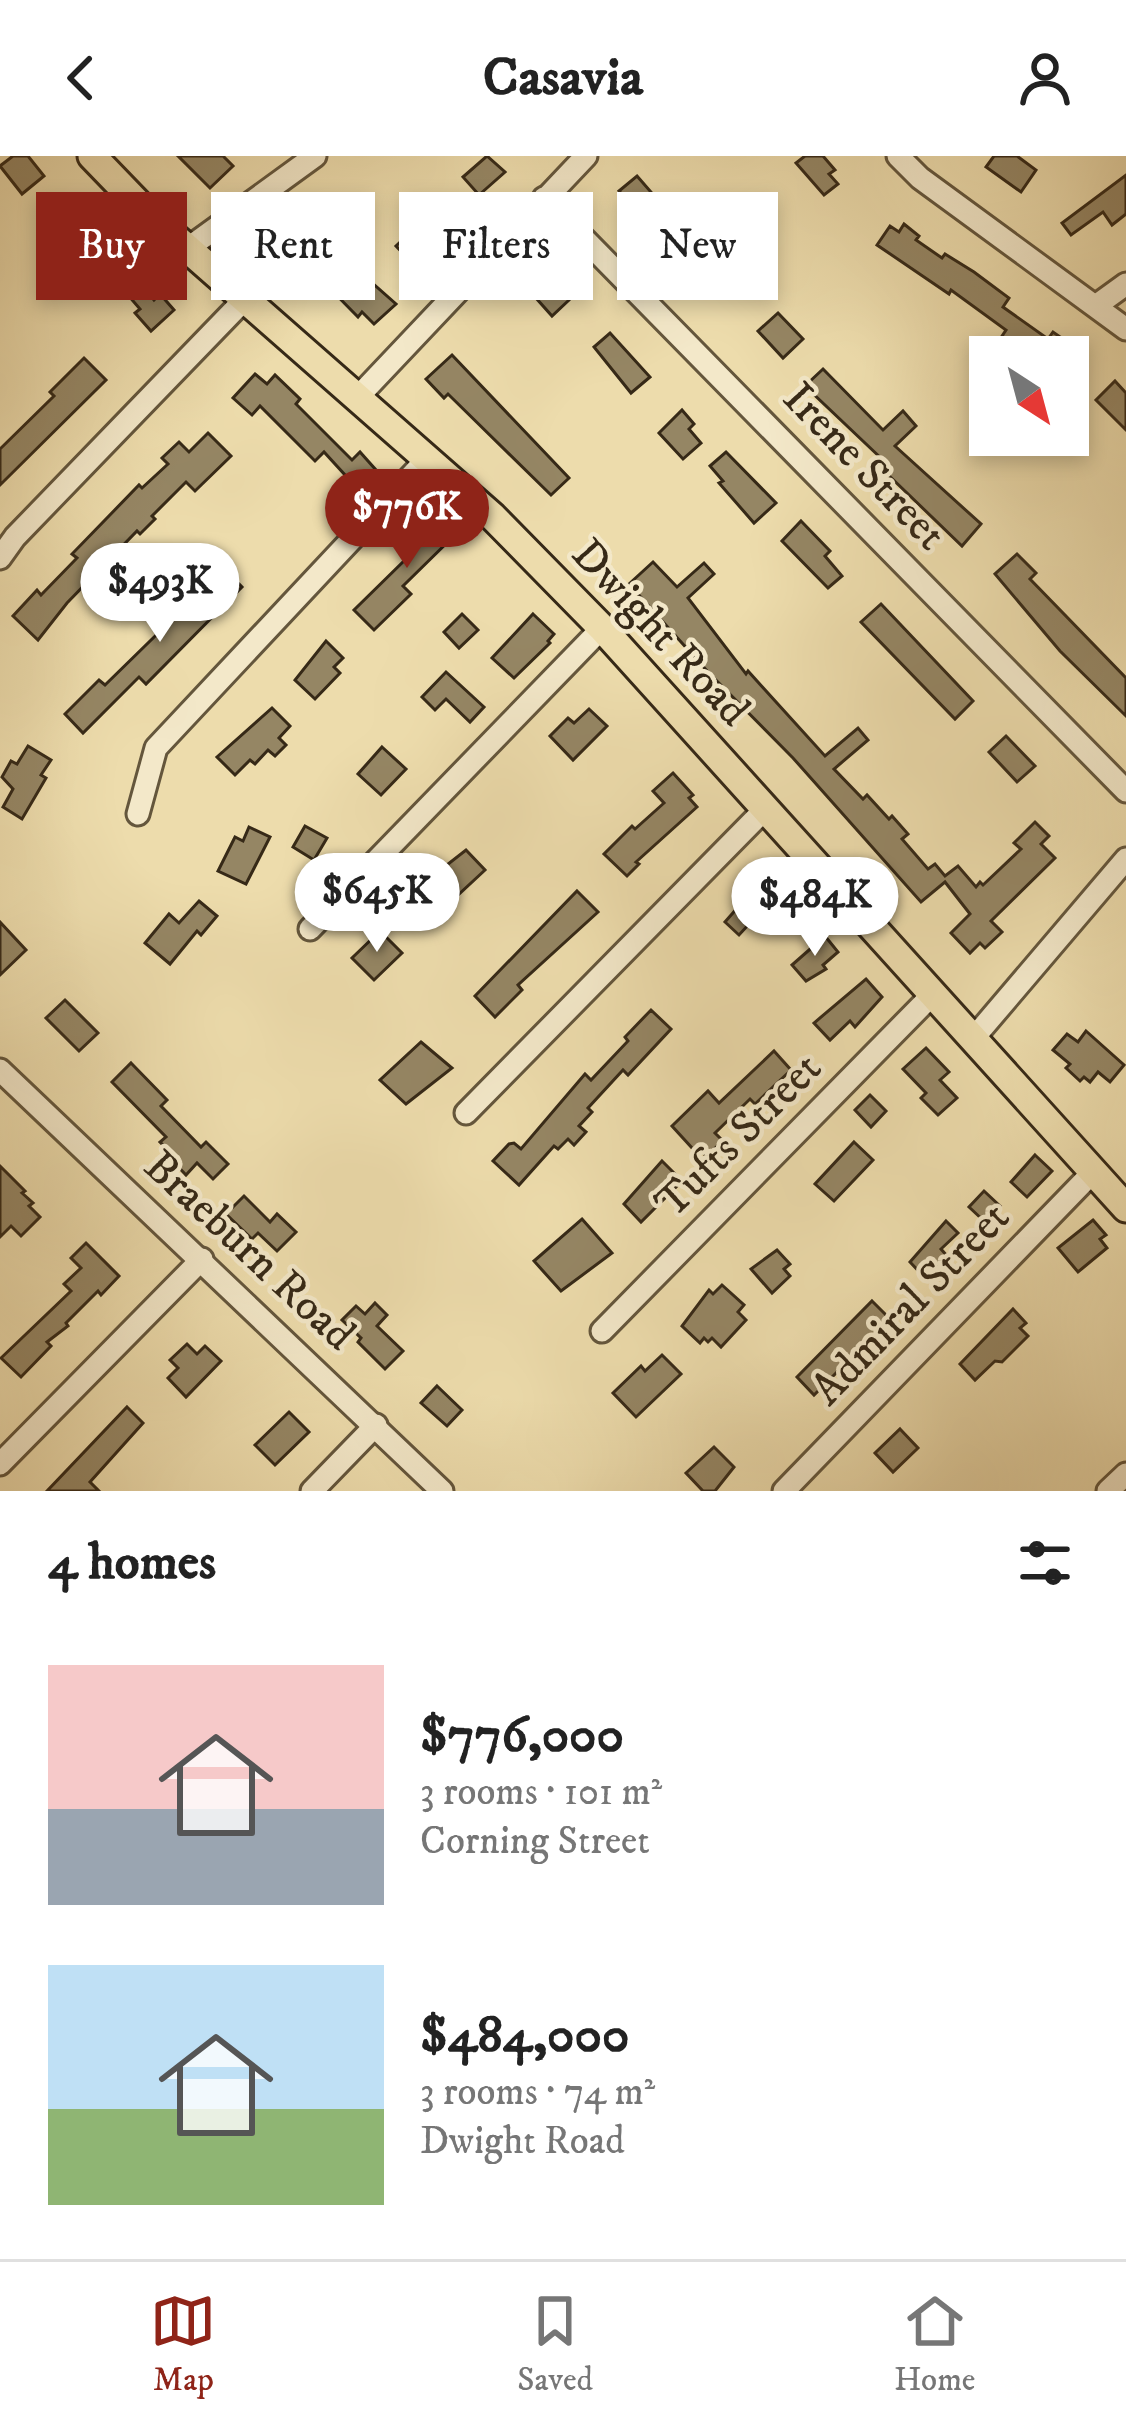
<!DOCTYPE html>
<html lang="en">
<head>
<meta charset="utf-8">
<style>
	body { margin:0; font-family:"IM FELL DW Pica",serif; background:#f6f6f6; color:#222; height:100vh; display:flex; flex-direction:column; font-size:45px; white-space:nowrap }
	* { box-sizing:border-box; margin:0 }
	p { font-size:39px; color:#767676 }
	.icon { flex:none; width:66px; height:66px; fill:none; stroke:currentColor; stroke-width:2; stroke-linecap:round; stroke-linejoin:round }
	.map { position:relative; height:1335px; overflow:hidden }
	.details { display:flex; flex-direction:column; background:#fff; flex:1 }
	.details>* { flex:none }
	.hud { position:absolute; left:36px; top:36px; width:1056px; height:108px; display:flex; gap:24px }
	.needle { width:78px; rotate:144deg }
	.tools { position:absolute; left:969px; top:180px; display:grid; gap:24px }
	.tools a { display:grid; place-items:center; width:120px; height:120px; border-radius:0px; background:#fff; box-shadow:0 6px 18px #0003; font-size:60px }
	.price { position:absolute; translate:-50% -102px; padding:0 27px; border-radius:42px; background:#fff; color:#222; font-size:39px; line-height:78px; filter:drop-shadow(0 3px 6px #0008) }
	.price::after { content:''; position:absolute; left:50%; top:72px; width:36px; height:27px; margin-left:-18px; background:inherit; clip-path:polygon(0 0,100% 0,50% 100%) }
	.price.on { background:#8f2418; color:#fff }
	ul { padding:0; list-style:none }
	li { display:flex; align-items:center; gap:36px; height:300px; padding:0 48px }
	li span { display:grid; place-items:center; flex:none; width:336px; height:240px; border-radius:0px; color:#555 }
	li>.icon { margin-inline-start:auto }
	span .icon { width:144px; height:144px; fill:#fffc; stroke-width:1 }
	li b { font-size:51px }
	h2 { display:flex; justify-content:space-between; align-items:center; height:144px; padding:0 48px; font-size:51px }
	.pill { padding:0 42px; border-radius:0px; background:#fff; box-shadow:0 6px 18px #0003; font-size:42px; line-height:108px }
	.pill.on { background:#8f2418; color:#fff }
	header { display:flex; justify-content:space-between; align-items:center; height:156px; padding:0 48px; background:#fff; font-size:54px; font-weight:800 }
	.tabs { display:flex; justify-content:space-around; align-items:center; height:168px; border-top:3px solid #e0e0e0; background:#fff; font-size:33px; color:#767676 }
	.tabs a { display:grid; justify-items:center; gap:6px }
	.tabs .on { color:#8f2418 }
	.map>svg:first-child { display:block }
</style>
</head>
<body>
<header><svg class="icon" aria-label="back" viewBox="0 0 24 24"><path d="M15 5l-7 7 7 7"/></svg>Casavia<svg class="icon" aria-label="person" viewBox="0 0 24 24"><circle cx="12" cy="8" r="4"/><path d="M4 21q1-7 8-7t8 7"/></svg></header>
<div class="map">
<svg width="1126" height="1335" viewBox="0 0 1126 1335">
	<rect width="100%" height="100%" fill="#eddcac"/>
	<filter id="stains"><feTurbulence type="fractalNoise" baseFrequency=".00167" numOctaves="4"/><feColorMatrix values="0 0 0 0 .2 0 0 0 0 .09 0 0 0 0 .02 0 0 0 .5 -.17"/></filter>
	<radialGradient id="worn" r=".72"><stop offset=".6" stop-color="#630" stop-opacity="0"/><stop offset="1" stop-color="#630" stop-opacity=".3"/></radialGradient>
	<!-- building -->
	<g fill="#958664" stroke="#362917" stroke-width="3">
		<path d="M13,0h15l16,20 -22,18 -22,-28z"/>
		<path d="M178,0h45l10,10 -23,22z"/>
		<path d="M487,0l18,16 -26,23 -16,-18z"/>
		<path d="M805,0h18l12,14 -6,4 9,10 -14,11 -28,-32z"/>
		<path d="M994,0h23l19,14 -15,22 -35,-25z"/>
		<path d="M1126,19v39l-14,11 -9,-13 -32,23 -9,-12z"/>
		<path d="M637,20l27,31 -17,15 -28,-31z"/>
		<path d="M293,57l103,91 -22,20 -12,-12 -4,5 -58,-59 -36,-29 13,-15 8,7z"/>
		<path d="M421,66l19,18 -25,26 -19,-20z"/>
		<path d="M696,67l40,43 -18,16 -10,-10 -5,5 -15,-17 6,-6 -14,-16z"/>
		<path d="M904,68l15,12 -3,4 26,18 3,-4 29,18 35,26 -6,9 45,32 5,-7 16,11 -5,7 10,7h-41l-31,-21 4,-6 -55,-40 -2,4 -72,-49 13,-19 9,6z"/>
		<path d="M88,79l24,31 -21,16 -24,-31z"/>
		<path d="M551,112l11,13 -6,5 13,14 -17,16 -24,-27z"/>
		<path d="M140,127l14,17 6,-6 14,16 -23,21 -16,-18 5,-4 -13,-15z"/>
		<path d="M778,157l25,26 -20,19 -25,-27z"/>
		<path d="M610,177l40,44 -19,16 -37,-46z"/>
		<path d="M452,199l117,123 -18,17 -103,-101 -4,4 -18,-19z"/>
		<path d="M84,202l22,22 -106,105v-36l54,-53 -4,-4z"/>
		<path d="M823,213l60,61 20,-19 13,15 -21,20 86,78 -19,22 -82,-79 5,-5 -80,-76z"/>
		<path d="M255,218l12,10 8,-9 25,24 -4,5 56,56 8,-8 16,18 -19,18 -33,-36 -9,9 -55,-55 -8,9 -19,-17z"/>
		<path d="M1115,225l11,12v37l-30,-30z"/>
		<path d="M682,254l12,14 -5,5 12,14 -18,16 -24,-26z"/>
		<path d="M208,277l23,23 -36,35 -9,-9 -34,34 3,3 -15,15 -3,-3 -70,72 -29,37 -25,-24 24,-26 4,5 36,-37 -5,-4 67,-69 3,3 26,-24 -6,-6 17,-16 10,10z"/>
		<path d="M726,296l50,51 -22,20 -35,-40 4,-2 -13,-15z"/>
		<path d="M445,354l18,17 -60,59 8,8 -37,36 -20,-20 56,-55 -4,-4z"/>
		<path d="M801,365l29,30 -5,5 17,20 -14,12 -46,-47z"/>
		<path d="M1017,398l19,19 -6,6 96,99v38l-66,-65 -65,-77z"/>
		<path d="M217,405l25,26 -96,97 -7,-7 -56,56 -18,-19 34,-34 6,5 89,-87 -8,-8z"/>
		<path d="M653,406l24,25 27,-24 10,11 -26,24 58,76 2,-3 77,85 33,-28 10,12 -34,29 29,30 4,-4 22,24 3,-3 16,18 -6,5 26,30 7,-5 10,12 13,-10 18,21 4,-5 3,3 38,-36 -7,-6 21,-21 14,14 -8,8 14,14 -64,63 11,11 -17,16 -5,-5 -10,10 -19,-20 19,-19 -25,-32 -24,20 -128,-144 -85,-86 -79,-88z"/>
		<path d="M881,448l92,97 -18,18 -94,-97z"/>
		<path d="M462,458l16,16 -19,18 -15,-16z"/>
		<path d="M533,458l21,20 -6,7 2,2 -36,35 -22,-20z"/>
		<path d="M326,485l17,17 -9,9 6,6 -25,26 -20,-19z"/>
		<path d="M446,516l38,35 -14,15 -24,-23 -11,11 -13,-13z"/>
		<path d="M272,552l18,18 -11,12 7,7 -11,11 -7,-6 -13,14 -5,-4 -15,15 -18,-18z"/>
		<path d="M589,553l18,17 -34,34 -23,-24 18,-18 6,5z"/>
		<path d="M1006,580l29,30 -18,16 -28,-30z"/>
		<path d="M28,590l23,14 -10,15 5,3 -24,41 -19,-12 10,-18 -11,-12 9,-16 6,3z"/>
		<path d="M382,591l24,22 -25,26 -23,-21z"/>
		<path d="M673,617l20,22 -4,3 8,9 -61,55 3,2 -12,12 -23,-22 28,-28 3,3 29,-26 -11,-12z"/>
		<path d="M305,670l22,12 -13,22 -21,-13z"/>
		<path d="M249,671l21,10 -24,47 -28,-13 17,-34 8,4z"/>
		<path d="M466,694l19,20 -27,25 -4,-5 -8,7 -17,-18z"/>
		<path d="M755,724l19,17 -35,38 -14,-13 14,-16 -5,-5z"/>
		<path d="M577,735l21,21 -80,73 4,5 -27,27 -20,-21z"/>
		<path d="M199,745l18,15 -16,19 -4,-4 -27,33 -25,-21 24,-29 10,9z"/>
		<path d="M0,766l26,28 -26,25z"/>
		<path d="M380,775l22,22 -28,27 -22,-22z"/>
		<path d="M825,780l13,16 -15,13 3,4 -20,12 -14,-16z"/>
		<path d="M866,823l16,18 -27,30 -5,-6 -20,19 -16,-17z"/>
		<path d="M65,844l33,33 -19,18 -33,-33z"/>
		<path d="M651,854l20,19 -43,46 -5,-5 -35,38 4,4 -13,14 7,6 -12,13 -6,-6 -10,10 -4,-3 -35,39 -26,-24 16,-17 5,-1 7,6 64,-75 6,6 37,-39 -3,-4z"/>
		<path d="M1086,875l38,34 -14,17 -12,-10 -8,10 -6,-5 -4,4 -14,-13 4,-4 -17,-14 14,-16 11,8z"/>
		<path d="M421,886l31,26 -46,36 -26,-24z"/>
		<path d="M926,892l23,24 -9,8 17,18 -19,17 -17,-17 5,-5 -23,-24z"/>
		<path d="M774,895l17,19 -36,34 -5,-5 -35,34 8,8 -17,15 -10,-10 -3,3 -21,-23 36,-35 11,12z"/>
		<path d="M131,907l36,37 -6,6 40,41 5,-5 22,22 -15,15 -16,-16 -11,12 -17,-18 3,-3 -12,-12 6,-5 -54,-55z"/>
		<path d="M870,939l16,16 -15,16 -16,-17z"/>
		<path d="M854,986l19,18 -39,41 -19,-17z"/>
		<path d="M1035,999l17,16 -25,26 -16,-15z"/>
		<path d="M662,1005l20,20 -41,41 -17,-18z"/>
		<path d="M0,1010l25,25 -3,2 11,10 -4,3 11,11 -19,19 -10,-10 -11,11z"/>
		<path d="M984,1035l16,15 -15,16 -16,-15z"/>
		<path d="M244,1040l26,26 7,-8 19,18 -19,19 -19,-18 -6,6 -26,-25z"/>
		<path d="M582,1063l30,34 -51,38 -27,-30z"/>
		<path d="M1093,1064l13,15 -6,4 7,9 -29,24 -20,-24z"/>
		<path d="M946,1065l12,12 -17,16 7,8 -22,22 -16,-17z"/>
		<path d="M86,1087l33,33 -18,19 -3,-4 -32,32 2,3 -21,16 4,4 -30,31 -20,-19 70,-67 -7,-7 17,-16 -10,-10z"/>
		<path d="M777,1094l13,14 -6,5 6,7 -18,17 -21,-24z"/>
		<path d="M722,1129l22,20 -6,7 8,8 -25,27 -9,-9 -4,4 -4,-4 -4,5 -18,-17 27,-36 4,4z"/>
		<path d="M872,1145l18,18 -76,76 -17,-18z"/>
		<path d="M375,1147l12,12 -10,11 26,25 -18,18 -27,-27 3,-4 -19,-18 14,-14 9,8z"/>
		<path d="M1013,1153l13,14 -6,5 8,8 -26,26 -7,-1 -20,19 -15,-16z"/>
		<path d="M187,1188l10,10 8,-8 16,15 -35,36 -18,-19 10,-10 -8,-8z"/>
		<path d="M662,1199l19,19 -45,43 -23,-24 28,-27 4,5z"/>
		<path d="M437,1230l25,24 -15,16 -26,-23z"/>
		<path d="M127,1251l16,16 -53,59 9,9h-52z"/>
		<path d="M289,1256l20,20 -34,33 -20,-20z"/>
		<path d="M900,1273l18,19 -25,24 -18,-19z"/>
		<path d="M714,1291l20,20 -19,24h-12l-17,-18z"/>
	</g>
	<g fill="none" stroke-linecap="round" stroke-linejoin="round">
		<!-- minor casing -->
		<g stroke="#64563c" stroke-width="27">
			<g id="minor">
				<path d="M898,0l22,22 206,151"/>
				<path d="M544,42l582,593"/>
				<path d="M187,93l128,-93"/>
				<path d="M1097,149l29,-21"/>
				<path d="M357,242l229,-242"/>
				<path d="M0,402l15,-21 229,-237"/>
				<path d="M138,658l18,-66 271,-289"/>
				<path d="M310,773l292,-301"/>
				<path d="M972,884l154,-181"/>
				<path d="M0,914l442,421"/>
				<path d="M466,957l299,-304"/>
				<path d="M602,1175l330,-336"/>
				<path d="M0,1308l202,-205"/>
				<path d="M312,1335l64,-66"/>
				<path d="M784,1335l309,-319"/>
				<path d="M1108,1335l18,-17"/>
			</g>
		</g>
		<!-- major casing -->
		<g stroke="#362917" stroke-width="33">
			<path id="major" d="M92,0l55,57 346,304 109,111 524,580"/>
		</g>
		<!-- minor -->
		<use href="#minor" stroke="#f3e8c9" stroke-width="21"/>
		<!-- major -->
		<use href="#major" stroke="#eddcac" stroke-width="27"/>
	</g>
	<g text-anchor="middle" dominant-baseline="central" stroke-width="9" stroke-linejoin="round" paint-order="stroke">
		<!-- street labels -->
		<g font-size="45" fill="#362917" stroke="#f3e8c9">
			<text transform="translate(864 311) rotate(46)">Irene Street</text>
			<text transform="translate(660 477) rotate(47)">Dwight Road</text>
			<text transform="translate(739 980) rotate(-45)">Tufts Street</text>
			<text transform="translate(249 1095) rotate(43)">Braeburn Road</text>
			<text transform="translate(911 1148) rotate(-46)">Admiral Street</text>
		</g>
	</g>
	<rect width="100%" height="100%" filter="url(#stains)"/>
	<rect width="100%" height="100%" fill="url(#worn)"/>
</svg>
<div class="tools">
<a><svg class="needle" viewBox="-14 -14 28 28"><path d="M0-13l5 13h-10z" fill="#e53935"/><path d="M0 13l5-13h-10z" fill="#767676"/></svg></a>
</div>
<b class="price on" style="left:407px;top:415px">$776K</b>
<b class="price" style="left:160px;top:489px">$493K</b>
<b class="price" style="left:377px;top:799px">$645K</b>
<b class="price" style="left:815px;top:803px">$484K</b>
<div class="hud">
<a class="pill on">Buy</a>
<a class="pill">Rent</a>
<a class="pill">Filters</a>
<a class="pill">New</a>
</div>
</div>
<section class="details">
<h2>4 homes<svg class="icon" aria-label="filters" viewBox="0 0 24 24"><path d="M4 7h16M4 17h16"/><circle cx="9" cy="7" r="2"/><circle cx="15" cy="17" r="2"/></svg></h2>
<ul>
<li><span style="background:linear-gradient(#f6c9c9 60%,#9aa5b1 0)"><svg class="icon" aria-label="home" viewBox="0 0 24 24"><path d="M3 11l9-7 9 7M6 9v11h12V9"/></svg></span><div><b>$776,000</b><p>3 rooms · 101 m²</p><p>Corning Street</p></div></li>
<li><span style="background:linear-gradient(#bfe0f5 60%,#8fb573 0)"><svg class="icon" aria-label="home" viewBox="0 0 24 24"><path d="M3 11l9-7 9 7M6 9v11h12V9"/></svg></span><div><b>$484,000</b><p>3 rooms · 74 m²</p><p>Dwight Road</p></div></li>
</ul>
</section>
<nav class="tabs">
<a class="on"><svg class="icon" aria-label="map" viewBox="0 0 24 24"><path d="M3 6l6-2 6 2 6-2v14l-6 2-6-2-6 2zM9 4v14M15 6v14"/></svg>Map</a>
<a><svg class="icon" aria-label="saved" viewBox="0 0 24 24"><path d="M7 4h10v16l-5-4-5 4z"/></svg>Saved</a>
<a><svg class="icon" aria-label="home" viewBox="0 0 24 24"><path d="M3 11l9-7 9 7M6 9v11h12V9"/></svg>Home</a>
</nav>
</body>
</html>
